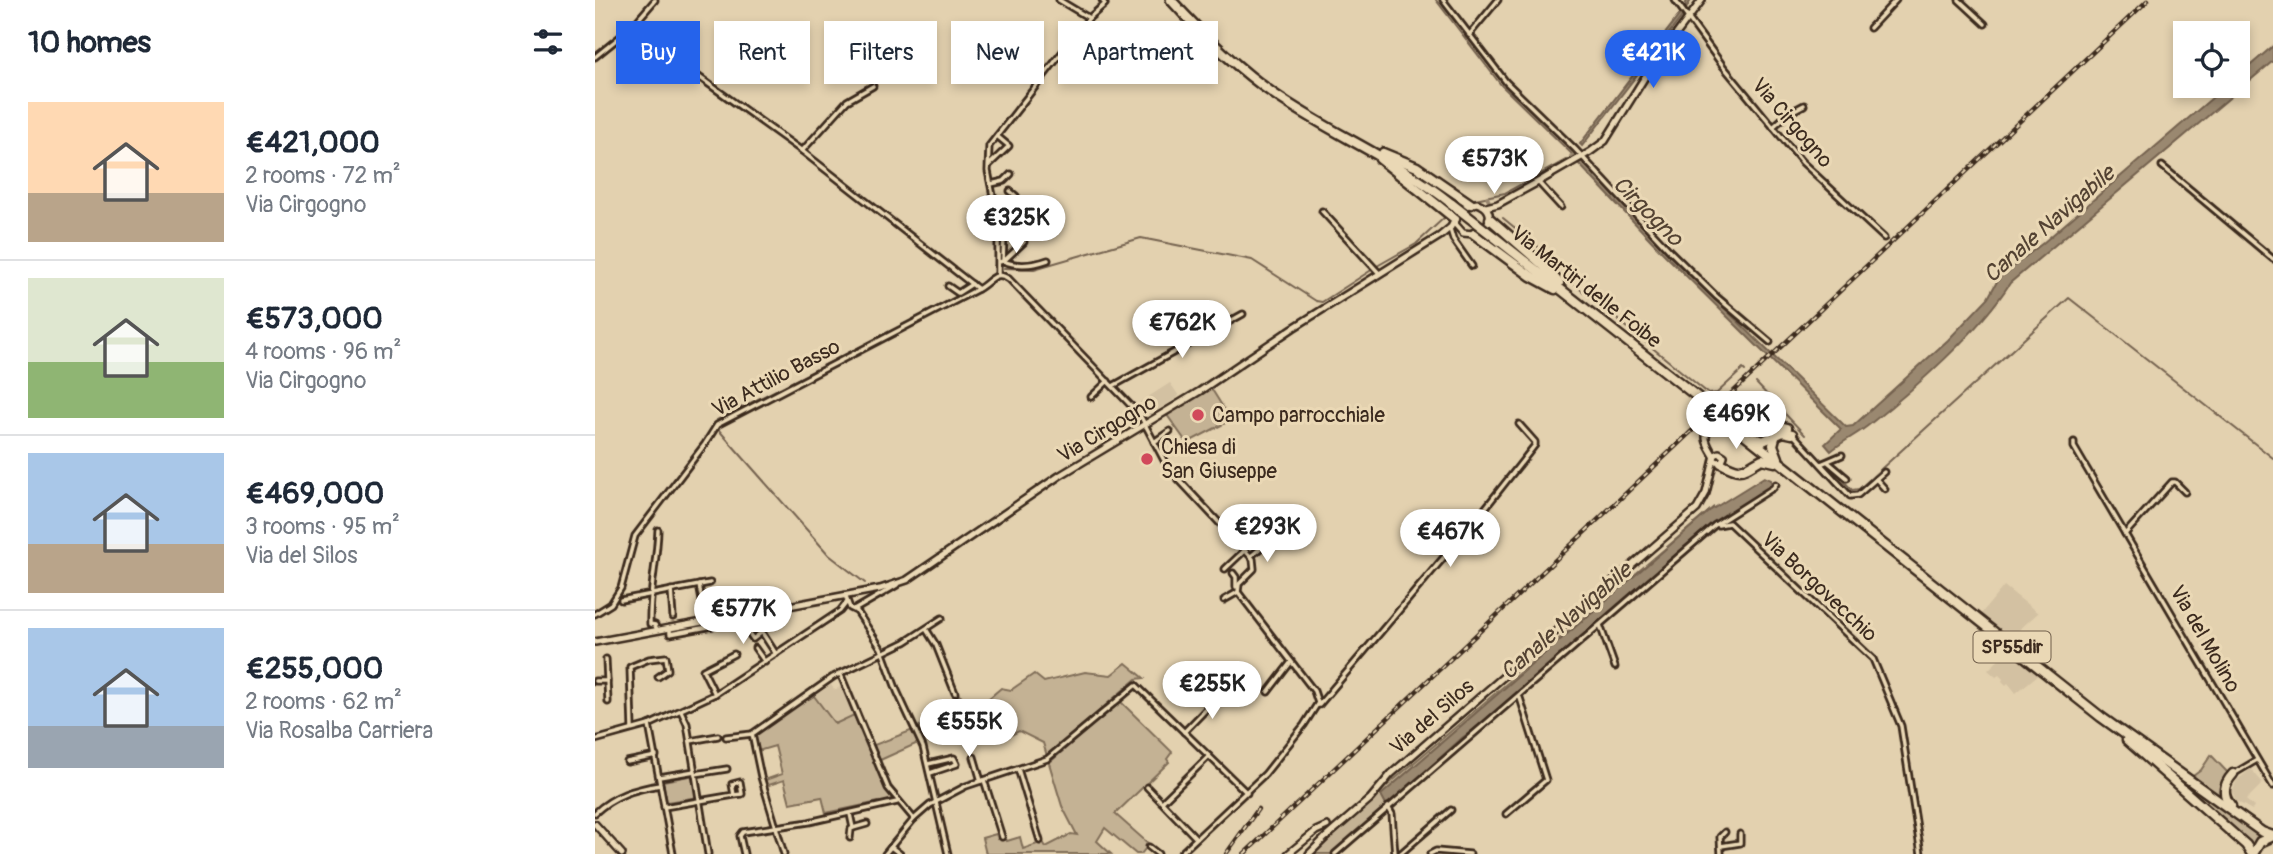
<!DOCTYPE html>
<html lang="en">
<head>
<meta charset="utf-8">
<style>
	body { margin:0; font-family:Pangolin,sans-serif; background:#f2f2f3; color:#1f2937; height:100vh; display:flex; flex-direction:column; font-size:26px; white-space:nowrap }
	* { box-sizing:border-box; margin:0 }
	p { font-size:23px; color:#747a83 }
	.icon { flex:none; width:38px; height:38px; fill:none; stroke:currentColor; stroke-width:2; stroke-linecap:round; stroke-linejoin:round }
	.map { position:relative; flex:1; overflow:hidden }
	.drawer { display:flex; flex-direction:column; background:#fff; width:595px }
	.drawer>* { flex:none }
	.hud { position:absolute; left:21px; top:21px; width:665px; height:63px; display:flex; gap:14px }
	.tools { position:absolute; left:1578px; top:21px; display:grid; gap:14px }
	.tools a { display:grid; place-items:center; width:77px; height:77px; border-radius:0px; background:#fff; box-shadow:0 4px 10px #0003; font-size:35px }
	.price { position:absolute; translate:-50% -60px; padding:0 16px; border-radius:24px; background:#fff; color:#222; font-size:23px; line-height:46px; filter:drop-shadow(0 2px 4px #0008) }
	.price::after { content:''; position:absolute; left:50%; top:42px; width:21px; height:16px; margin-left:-10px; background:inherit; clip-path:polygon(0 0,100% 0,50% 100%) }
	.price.active { background:#2563eb; color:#fff }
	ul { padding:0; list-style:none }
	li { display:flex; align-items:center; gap:21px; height:175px; padding:0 28px }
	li+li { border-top:2px solid #e0e1e3 }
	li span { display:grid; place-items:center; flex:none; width:196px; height:140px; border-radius:0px; color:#555 }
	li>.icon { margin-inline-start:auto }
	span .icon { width:84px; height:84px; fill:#fffc; stroke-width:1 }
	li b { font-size:30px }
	h2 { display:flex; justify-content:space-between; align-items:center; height:84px; padding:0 28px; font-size:30px }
	.pill { padding:0 24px; border-radius:0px; background:#fff; box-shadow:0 4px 10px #0003; font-size:24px; line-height:63px }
	.pill.active { background:#2563eb; color:#fff }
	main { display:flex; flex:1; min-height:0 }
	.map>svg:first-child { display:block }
</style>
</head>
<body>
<main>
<section class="drawer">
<h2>10 homes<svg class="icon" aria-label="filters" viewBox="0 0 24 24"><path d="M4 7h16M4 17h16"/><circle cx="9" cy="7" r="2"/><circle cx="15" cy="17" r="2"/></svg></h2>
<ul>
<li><span style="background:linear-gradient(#ffd9b3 65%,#b9a48a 0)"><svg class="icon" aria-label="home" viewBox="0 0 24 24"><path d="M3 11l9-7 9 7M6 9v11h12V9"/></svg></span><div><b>€421,000</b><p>2 rooms · 72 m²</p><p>Via Cirgogno</p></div></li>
<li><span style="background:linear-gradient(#dfe7d0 60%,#8fb573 0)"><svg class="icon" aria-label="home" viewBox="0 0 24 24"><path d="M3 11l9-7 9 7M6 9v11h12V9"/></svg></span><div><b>€573,000</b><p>4 rooms · 96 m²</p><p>Via Cirgogno</p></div></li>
<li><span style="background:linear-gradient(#a9c7e8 65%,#b9a48a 0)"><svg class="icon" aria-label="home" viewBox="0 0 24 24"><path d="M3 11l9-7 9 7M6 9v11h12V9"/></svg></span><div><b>€469,000</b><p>3 rooms · 95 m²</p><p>Via del Silos</p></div></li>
<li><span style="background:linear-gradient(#a9c7e8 70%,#9aa5b1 0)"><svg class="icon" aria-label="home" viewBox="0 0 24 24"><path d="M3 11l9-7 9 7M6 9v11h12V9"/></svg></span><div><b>€255,000</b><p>2 rooms · 62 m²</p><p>Via Rosalba Carriera</p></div></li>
</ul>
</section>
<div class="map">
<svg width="1678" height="854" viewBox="0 0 1678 854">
	<rect width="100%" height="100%" fill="#e3d1af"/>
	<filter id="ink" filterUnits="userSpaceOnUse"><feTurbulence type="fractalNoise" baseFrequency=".0143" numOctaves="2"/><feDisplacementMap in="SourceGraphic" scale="14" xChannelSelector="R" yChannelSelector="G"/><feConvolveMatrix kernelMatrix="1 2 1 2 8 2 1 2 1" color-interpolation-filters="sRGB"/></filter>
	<g filter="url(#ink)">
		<!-- built -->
		<g fill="#d3c1a2">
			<path d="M575,383l9,13 -7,5 -23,14 -8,-11h-4z"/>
			<path d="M1409,586l34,27 -28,25 -30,-23z"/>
			<path d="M1414,650l30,24 -23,19 -8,-10 -2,2 -4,-4 1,-2 -4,-4 -3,2 -8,-7z"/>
			<path d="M249,684l12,30 -21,10 -21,-28 17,-11 4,5z"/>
			<path d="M1656,769l12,14 -17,17 8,7 -2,3 -16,-9 -4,-10 5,-11z"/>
		</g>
		<!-- green -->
		<g fill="#c4b294" stroke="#806e59" stroke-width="2">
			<path d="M616,388l20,32 -44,23 -20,-28z"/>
			<path d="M1119,507l-332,288 5,11 -56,48h-17l69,-65z"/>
			<path d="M531,663l18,15 -8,1 -89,77 -4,-13 -24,-12 -8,4 -63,-4 -26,5 -5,-8 42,-33 13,9 16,-5 13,-11 10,2 23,-16 10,8 41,-10 26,3z"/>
			<path d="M219,696l21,28 21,-10 18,48 17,35 -1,5 -10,2 -1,-2 -53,11 -4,-16 -32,6 -6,-23 -18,6 -1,-6 17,-6 -7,-28 -17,5 -3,-16 52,-38 2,2z"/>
			<path d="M525,701l52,51 -5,7 2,3 -54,52 34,30 -8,10h-5l-31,-26 -8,13 14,13h-125l-4,-16 14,-4 2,5 7,-2 2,4 13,-4 3,12 20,-7 3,5 25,-13 6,1 -15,-29 -13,-43z"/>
			<path d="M318,730l5,13 -40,18 -4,-16z"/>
			<path d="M1545,748l124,88 -12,12z"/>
			<path d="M1616,755l17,18 -3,7v23l-32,-27 8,-6z"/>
			<path d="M99,775l4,22 -31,5 -4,-21z"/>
		</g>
		<!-- water -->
		<g fill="#9a8870" stroke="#74624f" stroke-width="2">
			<path d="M1092,0h4l-10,18 -99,128 -2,-2 104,-135z"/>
			<path d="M1678,46v15l-263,222c-30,48 -96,106 -140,141 -12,10 -27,17 -39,27l-6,-7 16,-15 -178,-176 -85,-90 3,-3 83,89 182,178 7,-1 95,-86 40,-42 11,-20 9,-8 35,-27 183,-157h12v-10z"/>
			<path d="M1169,477l7,3v6l-62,40 -228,198 -19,14 -75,68 -6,-11 333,-288 -3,3z"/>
		</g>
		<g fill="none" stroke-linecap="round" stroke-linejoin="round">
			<!-- stream -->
			<g stroke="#74624f" stroke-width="2">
				<path d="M841,0l65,85 74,72"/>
				<path d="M880,199l30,-6 61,-33"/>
				<path d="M908,218l50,41 21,25 135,110 8,-1 26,-24 2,2"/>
				<path d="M399,266l2,1"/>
				<path d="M782,266l39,-22 30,-28"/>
				<path d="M409,268l30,1 107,-31 111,22 64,41 6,1 51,-33"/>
				<path d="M1161,383l49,52"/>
				<path d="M122,420l251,-128"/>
				<path d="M122,428l112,127 36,28"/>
				<path d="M1235,466l22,24 7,-1 210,-191 204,160"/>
			</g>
			<!-- canal -->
			<g stroke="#9a8870" stroke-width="3.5">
				<path d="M976,156l3,-1"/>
				<path d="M892,197l2,4"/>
			</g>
			<!-- street casing -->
			<g stroke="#3b2a1e" stroke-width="9">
				<g id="street">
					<path d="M848,0l63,82 69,67 95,102 47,46 53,45"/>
					<path d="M1080,0l48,66 79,96 82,76"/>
					<path d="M1364,0l26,24"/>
					<path d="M494,18l16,-14 -3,-4"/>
					<path d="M36,28l171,123 176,138c12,-6 17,-20 31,-10l131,136 28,53 85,91 1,10 -15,15 -1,8 76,99 4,12 -14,22 -39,49 -85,80"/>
					<path d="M1275,28l26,-28"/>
					<path d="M874,35l29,-35"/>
					<path d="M0,57l36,-29 24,-28"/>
					<path d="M1178,127l16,-14 15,-8"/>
					<path d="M207,151l45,-50 26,-15"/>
					<path d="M394,165l20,-19 -12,-10"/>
					<path d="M1567,166l111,93"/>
					<path d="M943,182l23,25"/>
					<path d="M396,184l13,-3 7,-7"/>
					<path d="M727,211l57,62"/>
					<path d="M404,219l17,-23 -6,-5"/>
					<path d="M855,229l3,10 19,27"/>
					<path d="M410,260l19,-18"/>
					<path d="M408,261c15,6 31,4 45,-1"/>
					<path d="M404,262l4,-1 1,-25 10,-14"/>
					<path d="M403,275v-54l-10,-50 1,-25 100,-128 -30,-18"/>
					<path d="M353,286l10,7 14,-9"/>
					<path d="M518,386l130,-72"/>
					<path d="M496,397l17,-16"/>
					<path d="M1197,433l58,63 8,-1 26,-23"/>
					<path d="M559,442l16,-11"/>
					<path d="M1479,442v5l199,339"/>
					<path d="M1233,462l19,16"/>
					<path d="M1226,464l21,-9"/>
					<path d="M1281,479l9,10"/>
					<path d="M1123,525l11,-2 144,136 28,67 20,128"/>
					<path d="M834,528l20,23"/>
					<path d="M1530,534l47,-52h3l10,10"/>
					<path d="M656,556l13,-11"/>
					<path d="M630,569l20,-19"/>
					<path d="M638,573l3,4v10"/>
					<path d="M104,585l4,21"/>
					<path d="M76,590l2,27"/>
					<path d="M250,595l5,13 4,2 43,-25"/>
					<path d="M26,600l89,-17"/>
					<path d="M629,600l14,-8"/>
					<path d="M261,610l25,38 16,43 26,56 25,107"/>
					<path d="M0,614l16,-10 10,-16 14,-52 70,-92 12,-19 261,-136"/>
					<path d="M141,615l17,24 9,-7"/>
					<path d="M1005,625l15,42"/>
					<path d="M75,628v6l43,-8"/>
					<path d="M331,629l10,16 19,48"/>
					<path d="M62,630l-2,-5 -5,-1c-1,-32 7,-62 8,-94"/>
					<path d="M168,634l13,20"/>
					<path d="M160,648l10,14"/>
					<path d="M11,659l2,43"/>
					<path d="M245,673l48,115 26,31"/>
					<path d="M0,681h12"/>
					<path d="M673,692l23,-30"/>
					<path d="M120,694l-12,-24 31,-16"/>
					<path d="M724,705l164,-194 52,-66v-3l-16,-18"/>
					<path d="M86,711l6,13 21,130"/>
					<path d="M54,725l24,129"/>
					<path d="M37,729l-2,-62 19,-8 17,-2 2,13 -10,7"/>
					<path d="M589,732l39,-40"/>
					<path d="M131,737l26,-3"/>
					<path d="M0,740l54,-15 66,-31 125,-83 7,-9"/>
					<path d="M95,741l28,-5"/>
					<path d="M379,757l7,24"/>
					<path d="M32,762l29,-6"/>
					<path d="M333,764l26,-6 3,6 -27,9"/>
					<path d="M423,769l22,72"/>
					<path d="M1640,773l22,-13"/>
					<path d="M100,774l32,-5"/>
					<path d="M64,777l36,-6"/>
					<path d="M389,780l18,57"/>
					<path d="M552,787l49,51"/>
					<path d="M567,802l47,-46"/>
					<path d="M69,807l70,-12 -2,-11 8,-2 2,12 -8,1"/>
					<path d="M793,807l4,7 3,40"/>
					<path d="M0,813c19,-18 40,-24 65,-28"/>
					<path d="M255,814l3,14 -2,1 -1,9"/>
					<path d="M911,814l40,-34 -26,-82"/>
					<path d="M258,828l14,-4"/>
					<path d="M1126,846l19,-3v-9"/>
					<path d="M296,847l9,7"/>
					<path d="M554,847l9,7"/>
					<path d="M149,854l-4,-18 3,-4 66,-10 88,-20"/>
					<path d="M189,854l-23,-77 -9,-43 81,-57 72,-35 37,-24"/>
					<path d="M290,854l29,-35 16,-14 36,-19 81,-27 89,-74 111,108"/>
					<path d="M740,854l380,-329 58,-37 3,-4"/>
					<path d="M805,854l51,-44"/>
					<path d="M835,854l6,-3 34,3"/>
					<path d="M1126,854l-1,-17 5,-5"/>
				</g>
			</g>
			<!-- secondary casing -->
			<g stroke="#3b2a1e" stroke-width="10">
				<g id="secondary">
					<path d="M882,203c10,3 15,10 11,20l-14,11 -11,-1 -8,-9c0,-13 9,-19 22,-21z"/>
					<path d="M891,207l12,-3 40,-22 52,-30 15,-11 43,-69 54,-72"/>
					<path d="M1119,456c-3,-6 -9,-13 -8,-20 1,-8 8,-13 13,-18 14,-13 29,-27 47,-11 6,6 11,10 12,19"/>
					<path d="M0,642l285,-53 27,-9 152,-104 141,-85 93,-63 147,-92 11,-9 4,-8"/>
					<path d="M0,824l27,30"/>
					<path d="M693,854l28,-23 11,-5"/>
					<path d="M714,854l16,-16 45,-39 21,-25 306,-265 9,-16 9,-38 4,-2 5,3 -3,7 -7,-3"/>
				</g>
			</g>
			<!-- highway casing -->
			<g stroke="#3b2a1e" stroke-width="13">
				<g id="highway">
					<path d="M576,0c31,34 64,67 103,94 58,40 123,66 178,110"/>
					<path d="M788,153l34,14 54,37"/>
					<path d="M785,159l75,60"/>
					<path d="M895,219l55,48 14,16"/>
					<path d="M879,234l57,42 24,13"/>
					<path d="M898,236l216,170"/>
					<path d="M1129,418l377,299 161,115 11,4"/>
					<path d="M1158,437l10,4 20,-9 9,2"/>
					<path d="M1183,458l-5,-13 5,-19 9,2"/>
					<path d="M1126,463c22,12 20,7 41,-4l13,3"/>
					<path d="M1532,740l119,105 6,9"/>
					<path d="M1636,806c-9,-11 -8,-21 2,-32"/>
					<path d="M1658,854l7,-12 13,-6"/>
				</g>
			</g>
			<!-- street -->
			<use href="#street" stroke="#ead8b5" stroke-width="3.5"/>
			<!-- secondary -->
			<use href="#secondary" stroke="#ead8b5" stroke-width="5"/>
			<!-- highway -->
			<use href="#highway" stroke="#ead8b5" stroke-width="8"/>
			<!-- rail casing -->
			<g stroke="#3b2a1e" stroke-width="4.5">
				<g id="rail">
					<path d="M631,854l32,-45"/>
					<path d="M649,854l904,-854"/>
				</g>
			</g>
			<!-- rail -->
			<use href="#rail" stroke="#ead8b5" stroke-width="2" stroke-dasharray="5" stroke-linecap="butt"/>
			<!-- highway-bridge casing -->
			<g stroke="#3b2a1e" stroke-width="13" stroke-linecap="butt">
				<path id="highway-bridge" d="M857,204l41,32"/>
			</g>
			<!-- highway-bridge -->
			<use href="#highway-bridge" stroke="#ead8b5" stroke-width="8"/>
		</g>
	</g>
	<!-- markers -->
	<g fill="#d1495b" stroke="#ead8b5" stroke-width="2.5">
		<circle cx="603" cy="415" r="7"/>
		<circle cx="552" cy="459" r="7"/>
	</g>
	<g text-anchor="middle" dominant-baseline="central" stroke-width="6" stroke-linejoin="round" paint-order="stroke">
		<!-- shield labels -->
		<rect fill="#ead8b5" stroke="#705e4b" stroke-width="2" x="1378.5" y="631.5" width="77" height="31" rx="5"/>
		<g font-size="19" font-weight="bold" fill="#3b2a1e">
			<text x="1417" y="647">SP55dir</text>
		</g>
		<!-- street labels -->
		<g font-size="21" fill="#3b2a1e" stroke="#ead8b5">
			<text transform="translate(1197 123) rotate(49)">Via Cirgogno</text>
			<text transform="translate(991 287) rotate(38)">Via Martiri delle Foibe</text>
			<text transform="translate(181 378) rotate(-28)">Via Attilio Basso</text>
			<text transform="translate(512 429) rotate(-31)">Via Cirgogno</text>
			<text transform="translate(1224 587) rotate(43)">Via Borgovecchio</text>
			<text transform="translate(1610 639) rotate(60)">Via del Molino</text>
			<text transform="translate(837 717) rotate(-41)">Via del Silos</text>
		</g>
		<!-- poi labels -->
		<g font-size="21" fill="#3b2a1e" stroke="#ead8b5" text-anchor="start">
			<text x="617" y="415">Campo parrocchiale</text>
			<text x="566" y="447">Chiesa di<tspan x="566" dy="24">San Giuseppe</tspan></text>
		</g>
		<!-- water labels -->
		<g font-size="23" font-style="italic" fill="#534232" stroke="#ead8b5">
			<text transform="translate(1053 211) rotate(45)">Cirgogno</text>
			<text transform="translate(1454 224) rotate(-41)">Canale Navigabile</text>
			<text transform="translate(971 621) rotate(-41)">Canale Navigabile</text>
		</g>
	</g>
</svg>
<div class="tools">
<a><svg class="icon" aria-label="locate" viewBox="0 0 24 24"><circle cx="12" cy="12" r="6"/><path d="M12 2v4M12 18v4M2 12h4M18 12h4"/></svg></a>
</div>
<b class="price active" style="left:1058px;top:90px">€421K</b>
<b class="price" style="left:899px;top:196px">€573K</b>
<b class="price" style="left:421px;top:255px">€325K</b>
<b class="price" style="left:587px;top:360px">€762K</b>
<b class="price" style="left:1141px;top:451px">€469K</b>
<b class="price" style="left:672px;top:564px">€293K</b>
<b class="price" style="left:855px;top:569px">€467K</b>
<b class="price" style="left:148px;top:646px">€577K</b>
<b class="price" style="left:617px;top:721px">€255K</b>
<b class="price" style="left:374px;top:759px">€555K</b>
<div class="hud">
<a class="pill active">Buy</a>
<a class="pill">Rent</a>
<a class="pill">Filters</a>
<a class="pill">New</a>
<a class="pill">Apartment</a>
</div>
</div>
</main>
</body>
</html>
